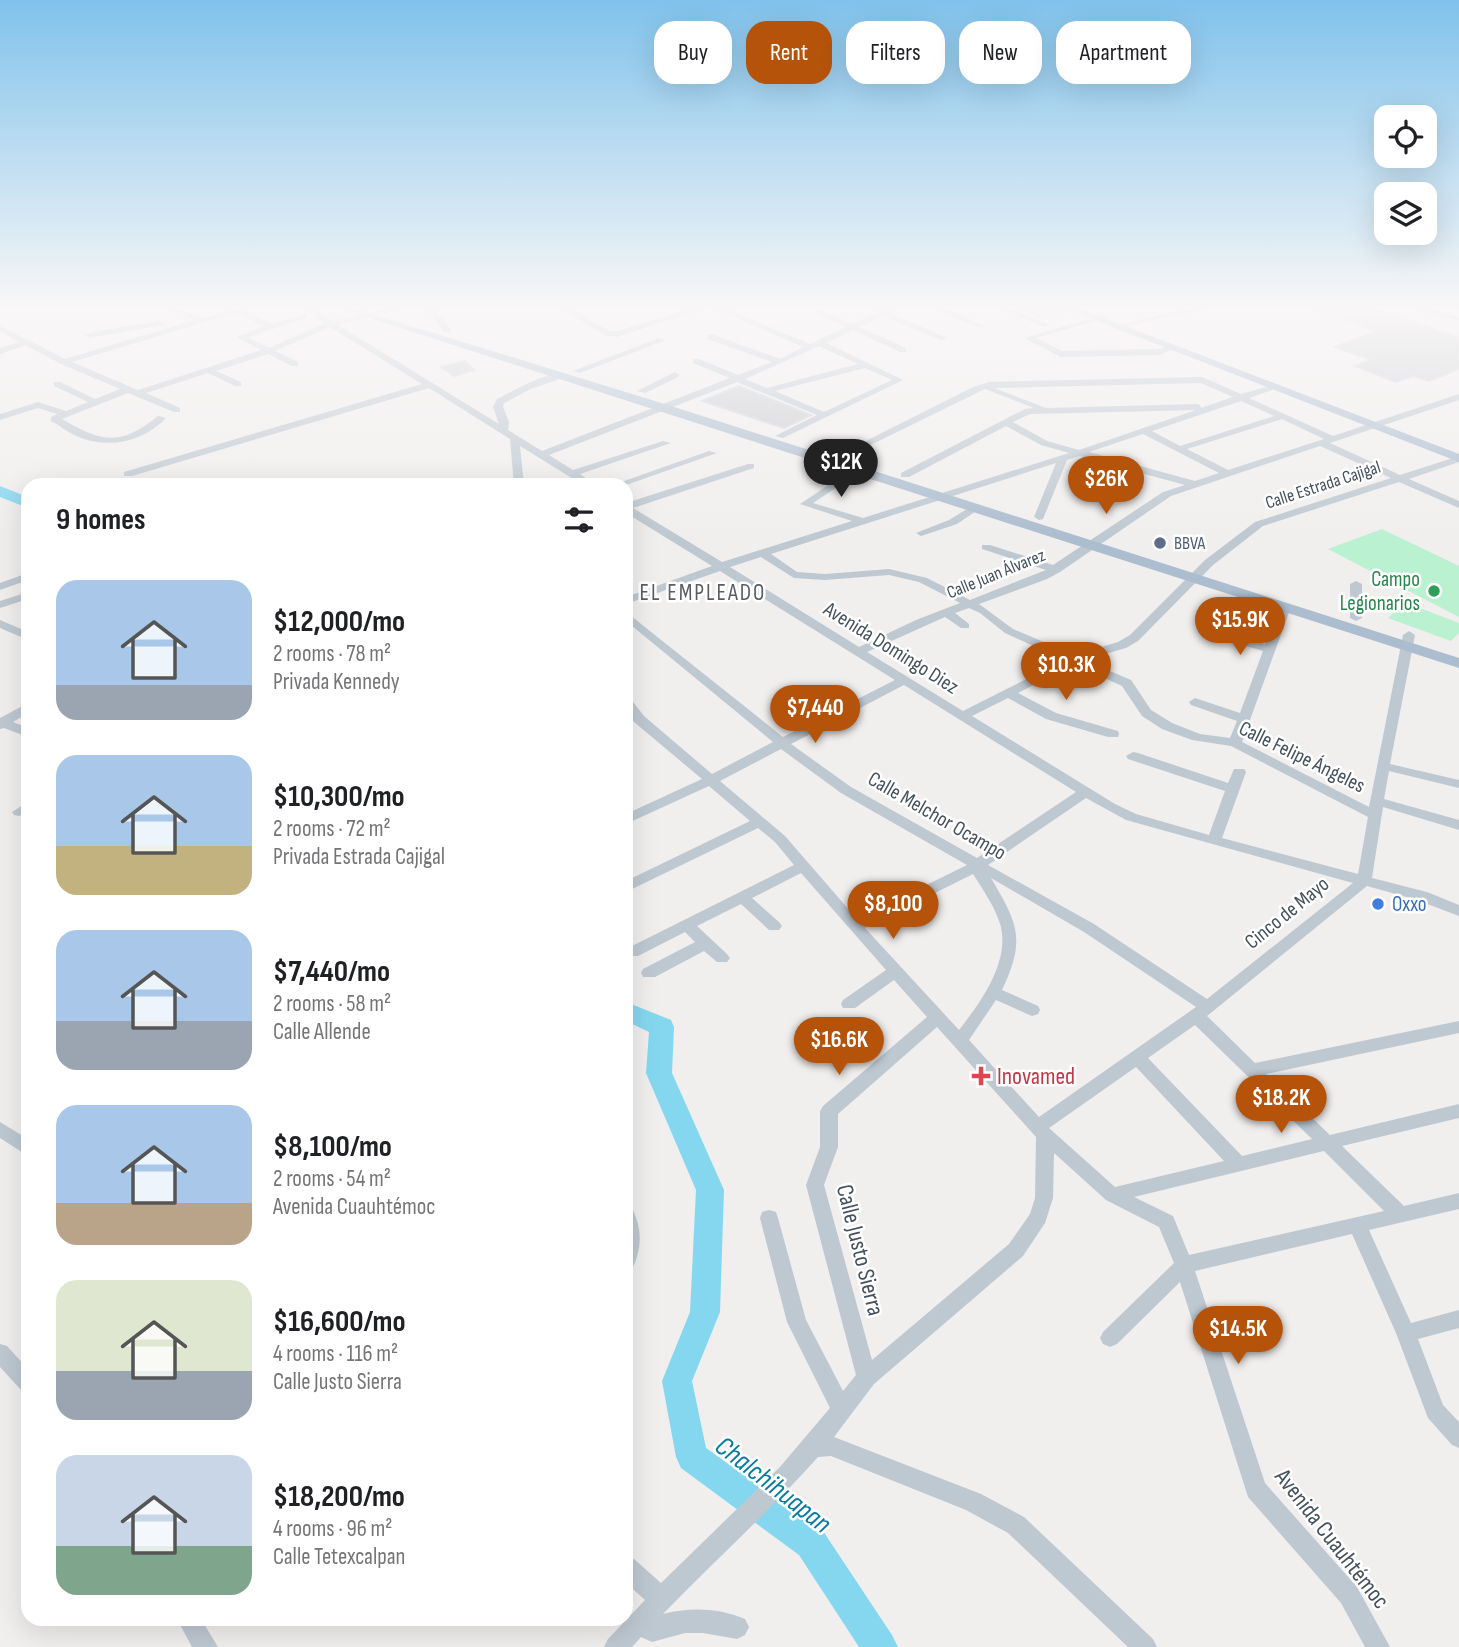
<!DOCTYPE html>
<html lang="en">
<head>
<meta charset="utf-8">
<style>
	body { margin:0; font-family:"Sofia Sans Condensed",sans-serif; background:#f6f6f6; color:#202124; height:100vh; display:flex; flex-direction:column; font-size:26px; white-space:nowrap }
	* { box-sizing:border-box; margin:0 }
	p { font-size:23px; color:#757577 }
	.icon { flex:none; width:38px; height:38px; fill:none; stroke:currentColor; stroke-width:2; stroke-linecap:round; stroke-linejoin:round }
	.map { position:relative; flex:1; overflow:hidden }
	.panel { position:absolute; left:21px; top:478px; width:612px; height:1148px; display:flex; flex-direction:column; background:#fff; border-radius:21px; box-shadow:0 7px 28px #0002 }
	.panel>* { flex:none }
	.top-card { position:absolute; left:654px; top:21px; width:665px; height:63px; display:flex; gap:14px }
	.controls { position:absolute; left:1374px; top:105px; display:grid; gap:14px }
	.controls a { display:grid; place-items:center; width:63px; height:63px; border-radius:14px; background:#fff; box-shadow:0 7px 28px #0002; font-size:35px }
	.price { position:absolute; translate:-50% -60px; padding:0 16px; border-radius:24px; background:#b45309; color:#fff; font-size:23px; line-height:46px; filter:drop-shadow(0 2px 4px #0008) }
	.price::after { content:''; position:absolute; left:50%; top:42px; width:21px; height:16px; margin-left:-10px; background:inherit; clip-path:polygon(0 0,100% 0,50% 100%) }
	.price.current { background:#222; color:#fff }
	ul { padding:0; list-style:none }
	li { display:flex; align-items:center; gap:21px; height:175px; padding:0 35px }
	li span { display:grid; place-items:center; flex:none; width:196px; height:140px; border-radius:21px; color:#555 }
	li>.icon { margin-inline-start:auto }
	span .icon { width:84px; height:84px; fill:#fffc; stroke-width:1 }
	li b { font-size:30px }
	h2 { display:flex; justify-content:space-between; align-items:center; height:84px; padding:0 35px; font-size:30px }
	.chip { padding:0 24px; border-radius:21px; background:#fff; box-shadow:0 7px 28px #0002; font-size:24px; line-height:63px }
	.chip.current { background:#b45309; color:#fff }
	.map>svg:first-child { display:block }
</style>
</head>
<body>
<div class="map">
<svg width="1459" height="1647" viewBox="0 0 1459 1647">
	<rect width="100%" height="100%" fill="#f1eeee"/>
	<!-- green -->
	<g fill="#baf1d1">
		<path d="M1382,529l77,37v51l-131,-68z"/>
		<path d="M1404,602l55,21v10l-8,8 -63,-23z"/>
	</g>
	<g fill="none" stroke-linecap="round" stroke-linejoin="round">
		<!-- river -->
		<g fill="#85d7f0" fill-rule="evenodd">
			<path d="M0,486l28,11v11l-28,-11z"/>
			<path d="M626,1002l45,18 3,7 -2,46 52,117 -4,122 -28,69 14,67 117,83 69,104 6,12h-39l-60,-92 -118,-87 -5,-11 -14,-76 28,-69 6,-122 -50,-117 3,-41 -23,-11z"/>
		</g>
	</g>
	<!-- building -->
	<g fill="#cacdd3" stroke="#d2d4da" stroke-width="2">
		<path d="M1016,308h45l5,4 -22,7z"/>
		<path d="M1313,308h56l90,29v32l-30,12 -16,-5 -17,6 -41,-16 16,-6 -36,-13 41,-16z"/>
		<path d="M465,361l9,9 -20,6 -13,-9z"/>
		<path d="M739,386l72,29 -27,13 -82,-27z"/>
	</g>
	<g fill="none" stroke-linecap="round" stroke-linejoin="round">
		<!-- minor -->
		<g fill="#bec8d1" fill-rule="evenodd">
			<path d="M169,308c13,0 21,7 33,9 11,1 30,-9 44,-9l-3,2 29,14 35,-10v4l-59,19 21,11 56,-25 -23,-15h10l21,13 59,-13h15l-69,17 161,99 -6,-17 4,-8c18,-9 48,-27 68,-26v4l-34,12 -27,14 -1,4 6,15 -1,8 34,21 188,-73 -37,-15v-4h6l39,16 34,-13 -64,-23v-4h6l66,24 23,-12 -90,-39h11l86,36 36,-17 -29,-13 -1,-2 4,-2 33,14 23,-11 -9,-5h29l-7,5 59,25 -7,2 -58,-24 -24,11 47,21v4h-6l-47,-22 -27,13 77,37 -120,58 -8,-2 42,-21 -80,-33 -188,73 24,15 90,-29 8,2 -91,31 15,11h-12l-63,-39 4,39h-10l-4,-46 -81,-51 -297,88h-8v-4l298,-88 -92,-57 -55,24 23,11v4h-6l-24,-12 -52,17 25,11v4h-6l-27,-13 -62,20 34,15v4h-6l-46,-19 -66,26c39,23 58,28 96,-3l8,2c-24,25 -60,32 -92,17 -8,-4 -15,-10 -23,-14v-4l6,-3 -19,-6 -38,12v-6l38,-12 28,9 22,-9 -34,-16v-4h6l35,17 25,-10 -59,-25 -35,-19 -26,9v-6l19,-6 -19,-11v-5l65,33 130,-39zM235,313l29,13 -27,11 24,13 -123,40 -66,-28zM819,346l39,18 -91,24 -22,-9zM865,368l27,12 -68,32 -49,-21z"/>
			<path d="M426,308h8l17,22 -1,2h-6z"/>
			<path d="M558,308h10l42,23h7l77,-23h12l-89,29 -12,-2z"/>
			<path d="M933,308h11l42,18 -7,2z"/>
			<path d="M998,308h11l42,17 -7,2z"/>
			<path d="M1194,308h16l-93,20 -4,-2z"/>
			<path d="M1411,308h14l34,9v4z"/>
			<path d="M1102,315l7,2 -73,21 26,13 97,-2 14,-5 4,3 -17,8 -99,2 -37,-19z"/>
			<path d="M160,321l4,2 -1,2 -74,13 -4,-3 13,-4z"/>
			<path d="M659,338l7,2 -86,33 -7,-2z"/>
			<path d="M675,372l4,3 -1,2 -33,16 -8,-2z"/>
			<path d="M1202,377l39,17 37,-10v4l-29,10 84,38 126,-42v6l-129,43 70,32 59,-19v6l-50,17 50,22v7l-60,-26 -136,44 -50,39 -75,76 -12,7 -42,12 47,20 20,30 21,13 28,11 30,4 7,-17 -46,-16 -2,-3 6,-4 45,15 23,-62 -48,-14 -2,-3 6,-4 46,14 14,-37 2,-2h8l2,2 -49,135 127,65 34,-172 6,-4 6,4 -25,129 69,16v8l-70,-17 -5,28 75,21v10l-76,-23 -11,71 55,14 32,13v11l-42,-16 -50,-14 -160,130 48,47 204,-42v12l-193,41 64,61 129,-31v14l-117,28 62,60 55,-13v16l-90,21 42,93 48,-13v18l-41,11 25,66 16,17v26l-7,-3 -24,-27 -32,-85 -44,-99 -157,37 70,212 92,104 33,60h-25l-24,-44 -93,-106 -68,-215 -63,62 -7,3 -7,-3 -3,-6 3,-6 71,-69 -15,-36 -53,-27 -52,-47 -1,45 -8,25 -22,33 -149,128 -40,53 147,57 43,23 129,122 4,8h-29l-120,-114 -42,-23 -135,-54 -13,1c-49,55 -104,104 -155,157 27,-7 56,-6 82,5l4,8 -4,8 -8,4 -34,-6h-18l-33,9 -11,-5 -9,10h-28l4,-8 37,-39 -19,-17v-27l8,3 27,24 118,-115 51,-60 -43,-86 -27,-104 2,-6 7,-2 7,2 2,6 28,102 37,71 13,-16 -50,-190 14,-38v-36l3,-5 104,-89 -33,-37 -39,28h-12l-2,-4 2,-4 43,-30 -85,-97 -49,25 27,24 3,4 -3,4h-10l-28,-26 -44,22 30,28 3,4 -3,4h-10l-13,-11 -49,26h-12l-2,-4 2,-4 52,-27 -10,-10 -47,24h-10v-8l166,-83 -19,-23 -17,-14 -132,64v-11l124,-60 -41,-35 -83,38v-10l76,-35 -68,-57 -8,-11v-14l4,1 14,18 68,58 61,-32 -147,-121v-9l157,125 112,-57 -175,-109 -94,33v-7l86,-31 -86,-53v-10l122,-39h6v4l-121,40 89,54 130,-41 -52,-17 54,-36 9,2 -50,33 50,15 206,-65 -28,-8 -35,-19 -97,51h-8v-4l124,-64 9,-1 -49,-19 -139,68 -8,-2 135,-68 16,-5zM1201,383l32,14 -32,11 -1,-3 -3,-1 -151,4 -52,-20zM1241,401l33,15 -94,30 -28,-15zM1196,410l-117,40 -32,-9 -34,-19 17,-8zM1282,419l42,20 -96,31 -41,-21zM1143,434l76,39 -24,8 -106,-29zM1320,446l71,32 -136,44 -50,38 -75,75 -12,7 -44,13 -61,-26 -34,-25 68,-25 13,-7 111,-76zM1079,456l106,29 -22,7 -110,73 -63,-20h-8v4l64,21 -76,30 -43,-22 -38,-9 -64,5 -28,-2 -26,-18 285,-91 -22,54 5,3 4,-1 24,-59zM761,557l33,21 31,2 64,-5 30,7 41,21 -44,17 -57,27 -129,-80zM969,608l11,5 25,20 59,27 -101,51 -96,-59 78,-35 16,11h8v-4l-14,-11zM1074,664l48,22 20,30 20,13 30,11 39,6 137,71 -10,57 -136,-36 24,-66 -2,-3h-10l-6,14 -90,-30 -5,-1 -7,4 2,3 97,32 -16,44 -73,-21 -21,-10 -143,-88 36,-18 38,21 62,18h10l1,-3 -1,-3 -62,-18 -38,-20zM904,685l172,107 -99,66 -126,-71 -60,-43zM781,749l60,44 126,72 -110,54 -72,-83 -65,-55zM1086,798l40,22 227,63 -146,116 -113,-75 -106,-59zM973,874c10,16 23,34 28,53 8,37 -21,76 -42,103l-94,-102zM991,878l93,54 112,75 -157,110 -70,-77 27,-40 36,16 6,-2 2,-4 -2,-4 -36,-16c24,-51 16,-66 -11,-112zM1195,1025l117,114 -70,17 -94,-98zM937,1027l99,110 -1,61 -5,16 -21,30 -137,116 -48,-175 14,-38v-33zM1136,1067l88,94 -109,26 -66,-59zM1324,1151l60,60 -195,44 -16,-39 -39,-19z"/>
			<path d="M709,451l8,2 -91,32h-13z"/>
			<path d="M975,504l5,3 -1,2 -22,15 -36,12 -5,-3 33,-13z"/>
			<path d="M28,573v7l-28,10v-7z"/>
			<path d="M1356,581l6,3v34l-6,3 -6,-3v-34z"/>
			<path d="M28,592v7l-28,9v-7z"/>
			<path d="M0,620l28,12v8l-28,-12z"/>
			<path d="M28,703v10l-15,9 15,6v9l-24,-9 -4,1v-11z"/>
			<path d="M28,802v10l-9,4 -5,-1 -2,-3z"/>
			<path d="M0,1122l28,17v17l-28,-18z"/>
			<path d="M626,1208l7,2c9,19 9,38 0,57l-7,2z"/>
			<path d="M0,1344l7,2 21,23v24l-7,-3 -21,-23z"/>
			<path d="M177,1619h24l17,28h-26z"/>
		</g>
		<!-- major -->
		<g fill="#acbdcf" fill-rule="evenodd">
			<path d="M338,308h15l318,98 788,252v10z"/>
			<path d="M1064,308h14l381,146v8z"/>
		</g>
	</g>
	<!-- sky -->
	<linearGradient id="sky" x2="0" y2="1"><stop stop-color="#80c2eb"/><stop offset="0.57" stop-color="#f9f7f7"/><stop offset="1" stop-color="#f9f7f7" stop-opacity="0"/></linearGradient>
	<rect width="1459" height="539" fill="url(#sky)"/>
	<!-- markers -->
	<circle fill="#5c6f8a" stroke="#fff" stroke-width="2.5" cx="1160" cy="543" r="7"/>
	<circle fill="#2e9e5b" stroke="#fff" stroke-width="2.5" cx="1434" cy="591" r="7"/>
	<circle fill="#3f7fe0" stroke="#fff" stroke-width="2.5" cx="1378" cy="904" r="7"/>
	<path fill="#e0444e" stroke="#fff" stroke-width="2.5" d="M977.5 1065.5h7v7h7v7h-7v7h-7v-7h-7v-7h7z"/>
	<g text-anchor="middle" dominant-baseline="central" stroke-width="5" stroke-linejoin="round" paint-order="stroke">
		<!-- far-street labels -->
		<g font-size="18" fill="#45515d" stroke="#fff">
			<text transform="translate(1323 485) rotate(-18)">Calle Estrada Cajigal</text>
			<text transform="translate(996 574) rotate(-22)">Calle Juan Álvarez</text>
		</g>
		<!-- far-service labels -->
		<g font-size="18" fill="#4e5e75" stroke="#fff" text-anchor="start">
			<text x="1174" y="543">BBVA</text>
		</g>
		<!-- leisure labels -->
		<g font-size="21" fill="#27864d" stroke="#fff" text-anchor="end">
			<text x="1420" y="579">Campo<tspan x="1420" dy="24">Legionarios</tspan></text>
		</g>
		<!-- street labels -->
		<g font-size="21" fill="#45515d" stroke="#fff">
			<text transform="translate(891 648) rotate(32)">Avenida Domingo Diez</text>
			<text transform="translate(1302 757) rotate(26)">Calle Felipe Ángeles</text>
			<text transform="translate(937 816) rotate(30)">Calle Melchor Ocampo</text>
			<text transform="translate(1287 913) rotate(-39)">Cinco de Mayo</text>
		</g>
		<!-- shop labels -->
		<g font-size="21" fill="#366cbe" stroke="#fff" text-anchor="start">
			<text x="1392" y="904">Oxxo</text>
		</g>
		<!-- neighbourhood labels -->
		<g font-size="23" letter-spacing="2" fill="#5a5e64" stroke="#fff">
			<text x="703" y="593">EL EMPLEADO</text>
		</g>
		<!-- near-health labels -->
		<g font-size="24" fill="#be3a42" stroke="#fff" text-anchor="start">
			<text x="997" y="1076">Inovamed</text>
		</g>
		<!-- near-street labels -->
		<g font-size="24" fill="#45515d" stroke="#fff">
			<text transform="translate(860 1250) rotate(76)">Calle Justo Sierra</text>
			<text transform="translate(1332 1539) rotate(52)">Avenida Cuauhtémoc</text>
		</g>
		<!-- near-water labels -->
		<g font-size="28" font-style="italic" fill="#077b9f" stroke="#fff">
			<text transform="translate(773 1485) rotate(38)">Chalchihuapan</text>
		</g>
	</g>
</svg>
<div class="controls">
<a><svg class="icon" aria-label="locate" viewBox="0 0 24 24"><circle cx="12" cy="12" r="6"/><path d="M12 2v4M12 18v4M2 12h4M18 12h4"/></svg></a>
<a><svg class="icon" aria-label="layers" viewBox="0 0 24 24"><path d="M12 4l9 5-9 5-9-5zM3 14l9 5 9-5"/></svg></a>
</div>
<b class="price current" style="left:841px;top:499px">$12K</b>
<b class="price" style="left:1106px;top:516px">$26K</b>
<b class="price" style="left:1240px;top:657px">$15.9K</b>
<b class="price" style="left:1066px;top:702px">$10.3K</b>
<b class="price" style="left:815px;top:745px">$7,440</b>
<b class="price" style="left:893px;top:941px">$8,100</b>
<b class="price" style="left:839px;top:1077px">$16.6K</b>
<b class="price" style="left:1281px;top:1135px">$18.2K</b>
<b class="price" style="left:1238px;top:1366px">$14.5K</b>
<div class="top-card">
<a class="chip">Buy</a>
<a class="chip current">Rent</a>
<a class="chip">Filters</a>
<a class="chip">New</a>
<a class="chip">Apartment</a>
</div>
<section class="panel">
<h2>9 homes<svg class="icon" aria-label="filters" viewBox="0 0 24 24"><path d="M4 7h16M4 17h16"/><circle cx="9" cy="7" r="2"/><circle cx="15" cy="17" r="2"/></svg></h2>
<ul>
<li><span style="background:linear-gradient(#a9c7e8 75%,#9aa5b1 0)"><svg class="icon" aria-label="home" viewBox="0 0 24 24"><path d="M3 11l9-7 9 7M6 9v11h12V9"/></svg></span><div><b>$12,000/mo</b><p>2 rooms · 78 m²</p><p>Privada Kennedy</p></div></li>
<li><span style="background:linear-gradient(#a9c7e8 65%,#c2b280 0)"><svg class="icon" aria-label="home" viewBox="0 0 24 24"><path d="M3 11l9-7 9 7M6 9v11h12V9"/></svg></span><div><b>$10,300/mo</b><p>2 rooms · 72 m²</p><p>Privada Estrada Cajigal</p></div></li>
<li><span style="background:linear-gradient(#a9c7e8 65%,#9aa5b1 0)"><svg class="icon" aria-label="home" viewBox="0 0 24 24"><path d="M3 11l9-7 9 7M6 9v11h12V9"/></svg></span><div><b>$7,440/mo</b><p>2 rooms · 58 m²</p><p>Calle Allende</p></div></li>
<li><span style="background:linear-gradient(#a9c7e8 70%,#b9a48a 0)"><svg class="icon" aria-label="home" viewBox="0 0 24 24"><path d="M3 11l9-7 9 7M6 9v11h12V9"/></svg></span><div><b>$8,100/mo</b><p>2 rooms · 54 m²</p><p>Avenida Cuauhtémoc</p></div></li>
<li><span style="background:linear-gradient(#dfe7d0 65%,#9aa5b1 0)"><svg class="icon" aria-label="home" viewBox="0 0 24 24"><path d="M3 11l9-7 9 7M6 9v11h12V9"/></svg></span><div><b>$16,600/mo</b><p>4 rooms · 116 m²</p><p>Calle Justo Sierra</p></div></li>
<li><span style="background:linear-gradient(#c9d6e8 65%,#7fa58c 0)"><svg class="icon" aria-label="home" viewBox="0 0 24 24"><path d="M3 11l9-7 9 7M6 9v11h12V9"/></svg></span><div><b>$18,200/mo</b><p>4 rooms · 96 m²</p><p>Calle Tetexcalpan</p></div></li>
</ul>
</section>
</div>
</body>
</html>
